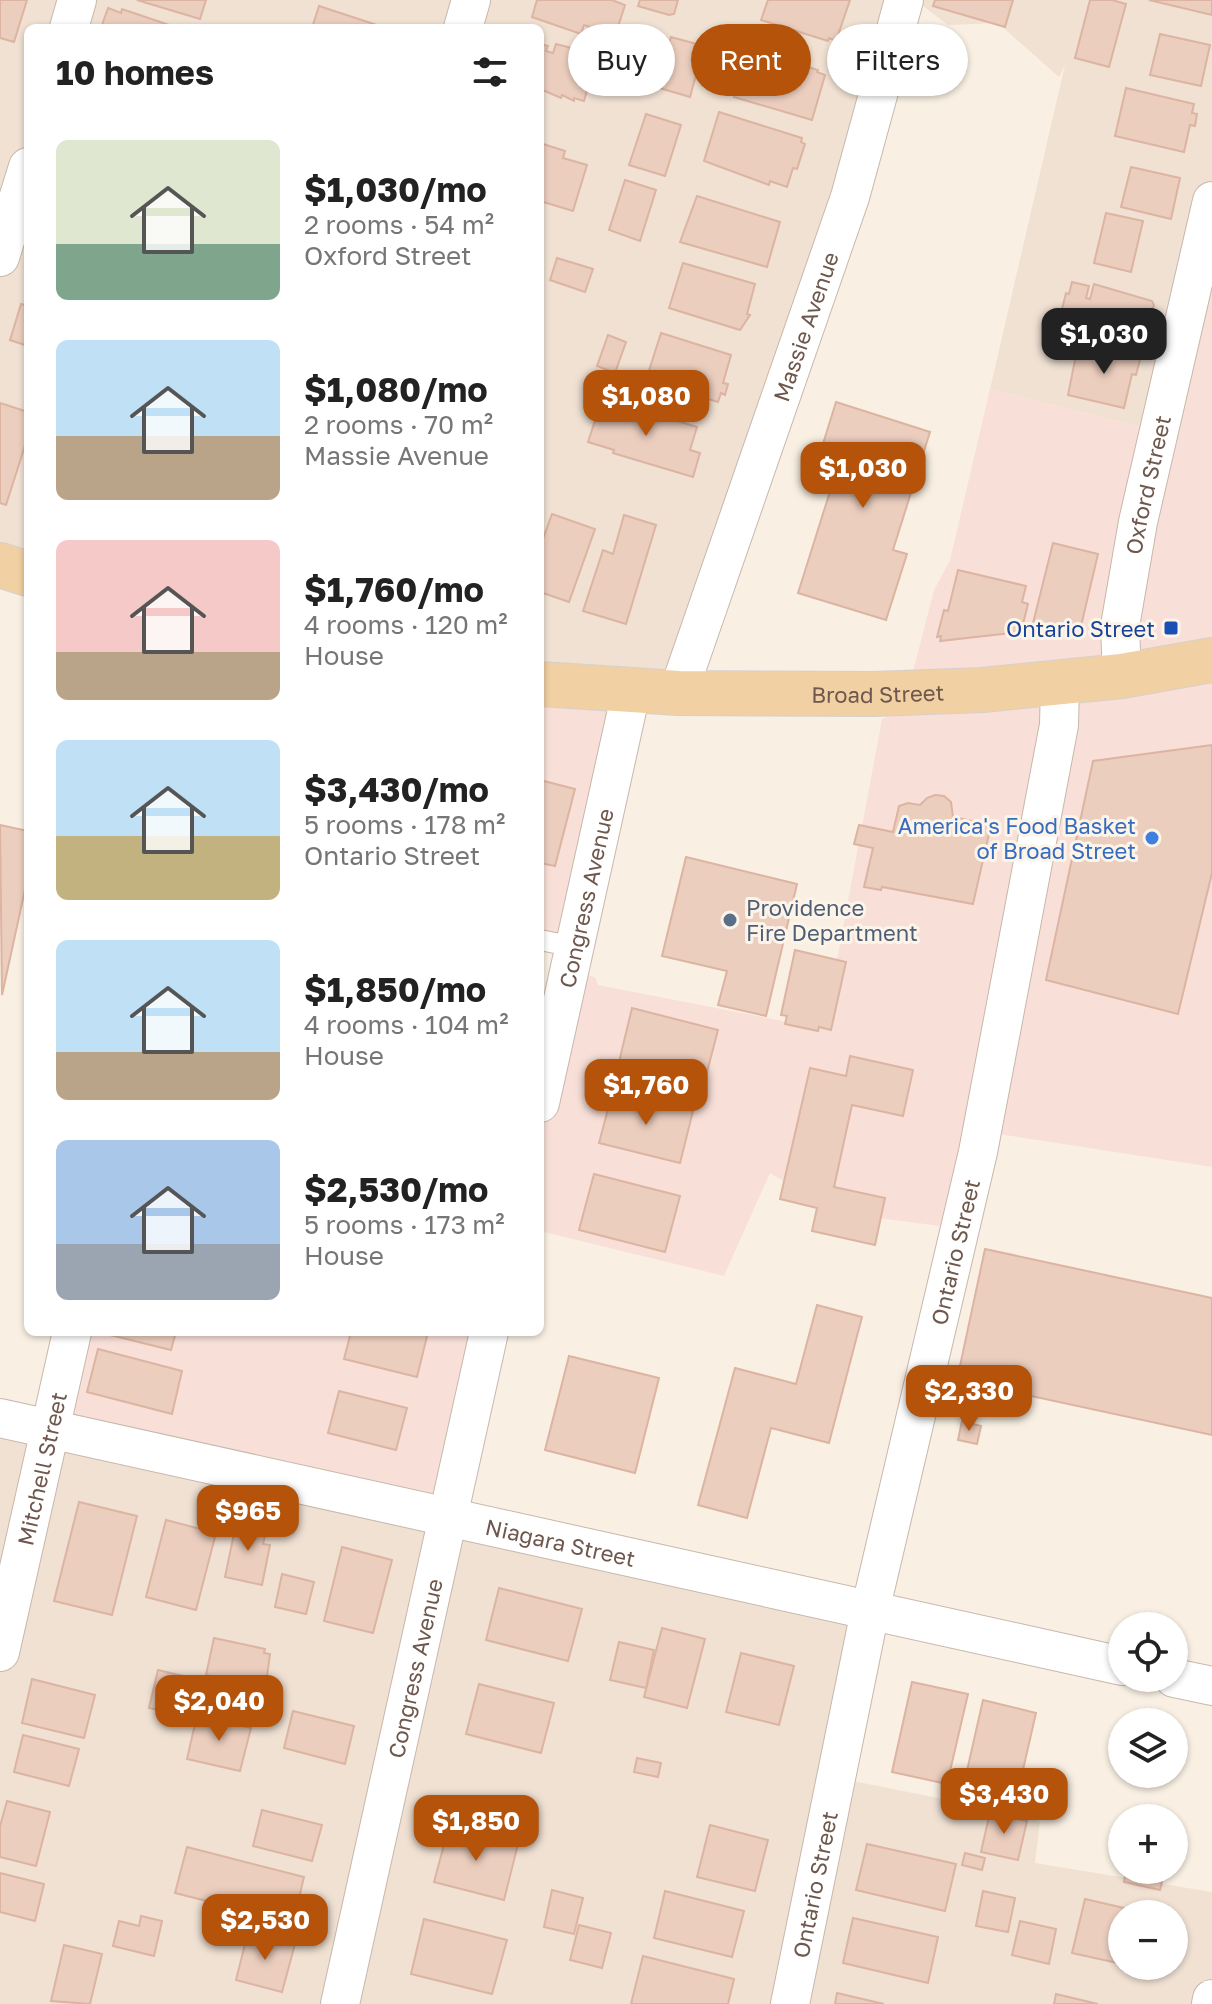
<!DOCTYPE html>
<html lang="en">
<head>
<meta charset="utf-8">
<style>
	body { margin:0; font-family:"Golos Text",sans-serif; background:#f6f6f6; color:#222; height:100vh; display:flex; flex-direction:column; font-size:30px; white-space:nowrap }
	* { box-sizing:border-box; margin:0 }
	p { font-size:26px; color:#767676 }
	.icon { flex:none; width:44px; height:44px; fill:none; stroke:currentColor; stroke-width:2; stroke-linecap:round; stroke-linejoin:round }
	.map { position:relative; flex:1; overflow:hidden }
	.panel { position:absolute; left:24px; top:24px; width:520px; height:1312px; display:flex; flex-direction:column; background:#fff; border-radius:12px; box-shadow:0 2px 6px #0004 }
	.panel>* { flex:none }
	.top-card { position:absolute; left:568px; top:24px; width:524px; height:72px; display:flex; gap:16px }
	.buttons { position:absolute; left:1108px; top:1612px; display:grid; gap:16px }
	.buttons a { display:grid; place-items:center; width:80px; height:80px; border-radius:50%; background:#fff; box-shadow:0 2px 6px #0004; font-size:40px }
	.price { position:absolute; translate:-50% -68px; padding:0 18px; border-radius:16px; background:#b45309; color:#fff; font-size:26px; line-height:52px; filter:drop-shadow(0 2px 4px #0008) }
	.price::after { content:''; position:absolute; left:50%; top:48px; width:24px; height:18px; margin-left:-12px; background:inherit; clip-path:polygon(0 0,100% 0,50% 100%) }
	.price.current { background:#222; color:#fff }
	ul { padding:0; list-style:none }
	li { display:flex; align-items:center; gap:24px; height:200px; padding:0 32px }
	li span { display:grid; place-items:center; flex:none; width:224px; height:160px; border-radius:12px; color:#555 }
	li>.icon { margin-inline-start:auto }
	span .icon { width:96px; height:96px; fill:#fffc; stroke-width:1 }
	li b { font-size:34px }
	h2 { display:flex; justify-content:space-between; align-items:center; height:96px; padding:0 32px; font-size:34px }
	.pill { padding:0 28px; border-radius:36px; background:#fff; box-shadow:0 2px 6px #0004; font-size:28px; line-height:72px }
	.pill.current { background:#b45309; color:#fff }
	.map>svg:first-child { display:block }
</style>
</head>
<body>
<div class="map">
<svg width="1212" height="2004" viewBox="0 0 1212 2004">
	<rect width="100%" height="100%" fill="#f9f0e3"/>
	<!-- residential -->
	<g fill="#f0e1d3" fill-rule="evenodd">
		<path d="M0,0h908l-257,712 -12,6 -99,-15v-675h-512v561l-28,-10z"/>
		<path d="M915,0h297v247l-48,186 -174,-44 75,-324 -6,12 -61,-54 -50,2z"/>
		<path d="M0,1420l862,186 -19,173 190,38 7,5 -5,41 177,29v112h-1212zM1122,1914h52v52h-52z"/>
	</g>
	<!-- commercial -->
	<g fill="#f8e0d8">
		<path d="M1212,247v920l-226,-35 -31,96 -122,-16 -63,-39 -46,103 -184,-45v-108l36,-150 19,4 3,8 226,44 58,-310 21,-9 31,-120 16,-30 40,-171 174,44z"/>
		<path d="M540,703l85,9 -43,235 -42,-15z"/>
		<path d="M69,1332h427l-39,182 -410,-88z"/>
	</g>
	<!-- building -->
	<g fill="#ebcebe" stroke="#dcb4a1" stroke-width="2">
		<path d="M0,0h27l-13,42 -14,-4z"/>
		<path d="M137,0h69l-6,19z"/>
		<path d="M537,0h75l13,5 -10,31 -31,-11 -3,9 -49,-17z"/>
		<path d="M640,0h38l-4,14 -5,1 -31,-9z"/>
		<path d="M768,0h82l-14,41 -7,-3 -1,3 -67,-21z"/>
		<path d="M935,0h78l-8,27 -72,-21z"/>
		<path d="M1090,0h22l14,4 -17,63 -34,-9z"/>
		<path d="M1149,0h63v15z"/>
		<path d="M319,6l67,22h-74z"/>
		<path d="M108,8l13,5 1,-4 56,19h-77z"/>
		<path d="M1160,34l50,11 -9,41 -51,-11z"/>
		<path d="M671,37l33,9 -14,51 -34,-10z"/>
		<path d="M540,44l8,2 -2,5 7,2 3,-9 23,6 -3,10 18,5 -10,36 -10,-3v3l-12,-6 -1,3 -21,-9z"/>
		<path d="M748,49l70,21 -1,2 8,3 -13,45 -78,-23z"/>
		<path d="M1126,88l68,16 -2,9 5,1 -2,12 -5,-1 -6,27 -69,-16z"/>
		<path d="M719,112l83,26 -1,4 4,2 -8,25 -4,-1 -6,19 -17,-6 -1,4 -65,-24z"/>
		<path d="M646,114l35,11 -16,51 -36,-11z"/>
		<path d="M540,143l25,8 -2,7 24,7 -14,46 -33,-10z"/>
		<path d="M1131,167l49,11 -9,41 -50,-12z"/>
		<path d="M625,180l31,10 -16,51 -31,-11z"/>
		<path d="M697,196l83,26 -13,45 -87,-25z"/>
		<path d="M1106,213l37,8 -12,51 -37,-9z"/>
		<path d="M557,258l36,11 -8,23 -35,-12z"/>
		<path d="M683,263l72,21 -8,30 3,1 -10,15 -71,-22z"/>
		<path d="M1072,282l17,4 -3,12 4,1 4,-15 58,17 2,4 -6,16 3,1 -2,9 -4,-1 -2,10 -60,-14 1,-3 -24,-6 6,-24 3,1z"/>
		<path d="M21,304l7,2v40l-18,-6z"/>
		<path d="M661,333l70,22 -8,28 5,1 -3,11 -4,-2 -3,9 -72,-22z"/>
		<path d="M608,335l18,7 -11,31 -18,-7z"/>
		<path d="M1097,346l44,10 -5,19 -4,-1 -8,34 -56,-13 9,-45 19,4z"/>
		<path d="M601,402l26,8 1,-4 69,21 -7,23 10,3 -7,24 -80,-24 1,-3 -26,-8z"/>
		<path d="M836,402l94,30 -37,118 14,4 -21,66 -88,-27 35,-111 -20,-6z"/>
		<path d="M0,403l28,9v24l-22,69 -6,-2z"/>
		<path d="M552,514l43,15 -26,73 -29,-10v-45z"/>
		<path d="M624,515l32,10 -30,99 -43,-13 20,-61 10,4z"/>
		<path d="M1053,543l45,11 -17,72 -50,5z"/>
		<path d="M958,570l68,16 -4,16 6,2 -7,28 -81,9 1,-5 -4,1 7,-27 4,1z"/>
		<path d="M1212,745v128l-34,141 -132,-34 47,-219z"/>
		<path d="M540,780l35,9 -20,77 -15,-3z"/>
		<path d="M935,795l9,1 7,6 2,15 38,8 -18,79 -91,-17 -1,3 -17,-3 9,-39 -19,-4 5,-19 34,7 6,-26 9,-3 12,2 7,-7z"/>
		<path d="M0,825l28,6v45l-26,119z"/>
		<path d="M686,857l111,27 -31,132 -48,-11 9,-34 -65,-15z"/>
		<path d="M795,950l51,12 -15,68 -12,-3 -1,4 -33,-7 2,-8 -6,-1z"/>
		<path d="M632,1008l86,22 -15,57 -85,-21z"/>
		<path d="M850,1056l63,14 -10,46 -51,-11 -18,82 51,11 -10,47 -63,-14 5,-23 -37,-9 30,-131 36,8z"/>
		<path d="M613,1090l80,21 -13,52 -81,-20z"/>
		<path d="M594,1174l86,22 -15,56 -86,-22z"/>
		<path d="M985,1249l227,49v137l-255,-55z"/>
		<path d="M817,1305l45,12 -33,126 -58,-15 -24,90 -49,-13 37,-137 61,16z"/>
		<path d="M98,1332h78l-5,18z"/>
		<path d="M351,1332h77l-11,45 -73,-18z"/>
		<path d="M98,1349l84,22 -10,43 -85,-22z"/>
		<path d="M569,1356l90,22 -24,95 -90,-23z"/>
		<path d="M339,1391l68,17 -11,42 -68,-17z"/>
		<path d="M962,1421l19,5 -4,18 -19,-4z"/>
		<path d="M79,1502l58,14 -25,99 -58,-14z"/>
		<path d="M237,1519l30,7 -4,18 7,1 -8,40 -37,-8z"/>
		<path d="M166,1520l50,13 -20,77 -50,-13z"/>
		<path d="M342,1547l50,13 -19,73 -49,-12z"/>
		<path d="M282,1574l32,8 -8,32 -31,-7z"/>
		<path d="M499,1588l83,21 -14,52 -82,-21z"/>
		<path d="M662,1628l43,11 -18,69 -43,-11z"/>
		<path d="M214,1638l51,11 -1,4 6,1 -4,30 -9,-1 -1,3 -50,-11z"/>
		<path d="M619,1642l35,8 -8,38 -36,-8z"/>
		<path d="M741,1653l53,13 -15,59 -53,-13z"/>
		<path d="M158,1670l38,9 -9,37 -38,-8z"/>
		<path d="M32,1679l63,16 -11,43 -62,-15z"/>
		<path d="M912,1682l56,12 -21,90 -55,-12z"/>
		<path d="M479,1684l75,19 -13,50 -75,-19z"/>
		<path d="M983,1700l53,13 -17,74 -53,-12z"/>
		<path d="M293,1711l61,15 -9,38 -61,-16z"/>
		<path d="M197,1715l54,13 -11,43 -53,-12z"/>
		<path d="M23,1735l56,14 -10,37 -55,-14z"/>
		<path d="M637,1758l24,5 -3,14 -24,-5z"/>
		<path d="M7,1801l43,11 -14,54 -36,-9v-31z"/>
		<path d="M262,1810l60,15 -10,36 -59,-15z"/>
		<path d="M990,1812l37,9 -9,39 -37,-8z"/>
		<path d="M1139,1812l26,6h-27z"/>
		<path d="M710,1825l58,15 -13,51 -58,-14z"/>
		<path d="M449,1826l69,18 -14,56 -70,-18z"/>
		<path d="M867,1844l89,20 -11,47 -89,-21z"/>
		<path d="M187,1847l117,30 -11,46 -118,-30z"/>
		<path d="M965,1853l20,5 -3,12 -20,-5z"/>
		<path d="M1126,1870h39l-5,20 -36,-8z"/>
		<path d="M0,1873l44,11 -9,37 -35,-9z"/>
		<path d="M552,1890l31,8 -9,36 -30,-7z"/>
		<path d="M665,1891l79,20 -12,46 -78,-19z"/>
		<path d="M983,1891l32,7 -7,34 -32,-6z"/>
		<path d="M1085,1899l65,15h-28v50l-50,-11z"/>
		<path d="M141,1916l21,5 -8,35 -41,-10 6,-25 20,5z"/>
		<path d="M853,1918l85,19 -10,46 -85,-20z"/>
		<path d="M424,1919l83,21 -15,54 -81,-20z"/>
		<path d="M1020,1921l36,8 -7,35 -37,-9z"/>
		<path d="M579,1925l32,8 -9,35 -32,-8z"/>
		<path d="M248,1932l47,12 -13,48 -46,-12z"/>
		<path d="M64,1945l38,9 -12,50 -39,-3z"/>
		<path d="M643,1956l91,23 -6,25h-97z"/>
		<path d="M1130,1966h29l-2,6z"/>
		<path d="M837,1993l47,11h-49z"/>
		<path d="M1056,1994l42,10h-44z"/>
	</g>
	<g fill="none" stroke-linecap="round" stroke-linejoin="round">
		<!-- lane casing -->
		<g stroke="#c8b7ab" stroke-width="22">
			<path id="lane" d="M540,940l35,7"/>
		</g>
		<!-- street casing -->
		<g stroke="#c8b7ab" stroke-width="40">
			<g id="street">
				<path d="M69,28l8,-28"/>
				<path d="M463,28l8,-28"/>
				<path d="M0,257l28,-90"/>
				<path id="s1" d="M1122,676l-2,-50 18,-104 74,-321"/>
				<path id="s2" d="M678,693l172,-496 54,-197"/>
				<path id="s3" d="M540,1103l91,-411"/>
				<path id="s4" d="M0,1418l1122,248"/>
				<path id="s5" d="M0,1652l72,-320"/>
				<path d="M1174,1678l38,8"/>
				<path id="s6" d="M340,2004l149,-672"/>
				<path id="s7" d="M790,2004l80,-393 108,-459 81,-427 1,-42"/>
				<path d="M1211,2004l1,-5"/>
			</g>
		</g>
		<!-- primary casing -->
		<g stroke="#d6d0cd" stroke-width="46">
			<g id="primary">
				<path d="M0,565l28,9"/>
				<path id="s8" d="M540,684l138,9 195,1 110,-4 139,-14 90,-16"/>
			</g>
		</g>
		<!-- lane -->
		<use href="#lane" stroke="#fff" stroke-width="20"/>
		<!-- street -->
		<use href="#street" stroke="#fff" stroke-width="38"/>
		<!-- primary -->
		<use href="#primary" stroke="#f1d0a3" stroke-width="44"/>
	</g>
	<!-- markers -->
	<rect fill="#1a4fb4" stroke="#fdf4e9" stroke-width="3" x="1163" y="620" width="16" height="16" rx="4"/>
	<circle fill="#3f7fe0" stroke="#fdf4e9" stroke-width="3" cx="1152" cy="838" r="8"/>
	<circle fill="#5c6f8a" stroke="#fdf4e9" stroke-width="3" cx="730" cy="920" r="8"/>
	<g text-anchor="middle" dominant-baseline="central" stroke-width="6" stroke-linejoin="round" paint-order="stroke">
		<!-- street labels -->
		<g font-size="22" fill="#6e574c" stroke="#fdf4e9">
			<text stroke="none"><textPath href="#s2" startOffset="388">Massie Avenue</textPath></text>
			<text stroke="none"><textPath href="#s1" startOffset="194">Oxford Street</textPath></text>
			<text stroke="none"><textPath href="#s8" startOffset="338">Broad Street</textPath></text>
			<text stroke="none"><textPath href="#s3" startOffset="210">Congress Avenue</textPath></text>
			<text stroke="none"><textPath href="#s7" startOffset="770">Ontario Street</textPath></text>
			<text stroke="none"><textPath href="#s5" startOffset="188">Mitchell Street</textPath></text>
			<text stroke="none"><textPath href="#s4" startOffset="574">Niagara Street</textPath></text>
			<text stroke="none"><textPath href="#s6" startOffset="344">Congress Avenue</textPath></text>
			<text stroke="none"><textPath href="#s7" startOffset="122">Ontario Street</textPath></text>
		</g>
		<!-- transit labels -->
		<g font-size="22" fill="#164399" stroke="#fdf4e9" text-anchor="end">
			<text x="1155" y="628">Ontario Street</text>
		</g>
		<!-- shop labels -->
		<g font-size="22" fill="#366cbe" stroke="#fdf4e9" text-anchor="end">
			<text x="1136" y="825">America's Food Basket<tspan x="1136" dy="25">of Broad Street</tspan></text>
		</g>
		<!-- service labels -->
		<g font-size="22" fill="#4e5e75" stroke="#fdf4e9" text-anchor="start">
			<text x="746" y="907">Providence<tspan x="746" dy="25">Fire Department</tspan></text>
		</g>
	</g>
</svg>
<div class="buttons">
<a><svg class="icon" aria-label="locate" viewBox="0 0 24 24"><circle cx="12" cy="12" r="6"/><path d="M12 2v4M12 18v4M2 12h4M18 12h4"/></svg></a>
<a><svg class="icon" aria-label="layers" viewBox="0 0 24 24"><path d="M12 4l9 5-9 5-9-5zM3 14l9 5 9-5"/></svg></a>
<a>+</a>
<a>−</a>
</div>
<b class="price current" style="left:1104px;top:376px">$1,030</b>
<b class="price" style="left:646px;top:438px">$1,080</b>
<b class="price" style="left:863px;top:510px">$1,030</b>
<b class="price" style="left:646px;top:1127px">$1,760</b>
<b class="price" style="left:969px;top:1433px">$2,330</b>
<b class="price" style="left:248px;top:1553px">$965</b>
<b class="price" style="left:219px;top:1743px">$2,040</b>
<b class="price" style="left:1004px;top:1836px">$3,430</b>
<b class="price" style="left:476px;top:1863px">$1,850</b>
<b class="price" style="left:265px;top:1962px">$2,530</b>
<div class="top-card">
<a class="pill">Buy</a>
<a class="pill current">Rent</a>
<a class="pill">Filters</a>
</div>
<section class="panel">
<h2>10 homes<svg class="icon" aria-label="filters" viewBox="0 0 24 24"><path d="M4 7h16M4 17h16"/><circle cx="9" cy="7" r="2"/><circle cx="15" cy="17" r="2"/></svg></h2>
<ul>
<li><span style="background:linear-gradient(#dfe7d0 65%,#7fa58c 0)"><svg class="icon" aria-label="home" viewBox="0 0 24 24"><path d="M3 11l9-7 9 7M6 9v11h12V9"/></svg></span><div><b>$1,030/mo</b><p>2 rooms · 54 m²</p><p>Oxford Street</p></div></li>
<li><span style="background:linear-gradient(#bfe0f5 60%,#b9a48a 0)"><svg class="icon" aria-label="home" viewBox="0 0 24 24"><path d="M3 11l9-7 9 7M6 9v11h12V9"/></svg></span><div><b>$1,080/mo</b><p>2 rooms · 70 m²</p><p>Massie Avenue</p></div></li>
<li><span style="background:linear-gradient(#f6c9c9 70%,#b9a48a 0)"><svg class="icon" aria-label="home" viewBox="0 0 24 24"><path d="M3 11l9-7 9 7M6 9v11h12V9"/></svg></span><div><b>$1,760/mo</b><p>4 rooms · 120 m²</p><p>House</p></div></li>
<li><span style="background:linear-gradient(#bfe0f5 60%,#c2b280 0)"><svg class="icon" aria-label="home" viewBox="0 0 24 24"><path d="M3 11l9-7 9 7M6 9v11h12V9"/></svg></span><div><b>$3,430/mo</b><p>5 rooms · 178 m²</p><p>Ontario Street</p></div></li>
<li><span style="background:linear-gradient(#bfe0f5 70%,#b9a48a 0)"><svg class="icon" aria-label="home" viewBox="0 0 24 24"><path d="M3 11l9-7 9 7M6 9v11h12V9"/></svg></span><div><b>$1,850/mo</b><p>4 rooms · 104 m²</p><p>House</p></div></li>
<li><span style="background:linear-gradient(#a9c7e8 65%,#9aa5b1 0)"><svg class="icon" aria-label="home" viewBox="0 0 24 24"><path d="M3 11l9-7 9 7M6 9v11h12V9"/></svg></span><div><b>$2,530/mo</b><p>5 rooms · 173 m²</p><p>House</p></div></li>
</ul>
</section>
</div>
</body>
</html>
